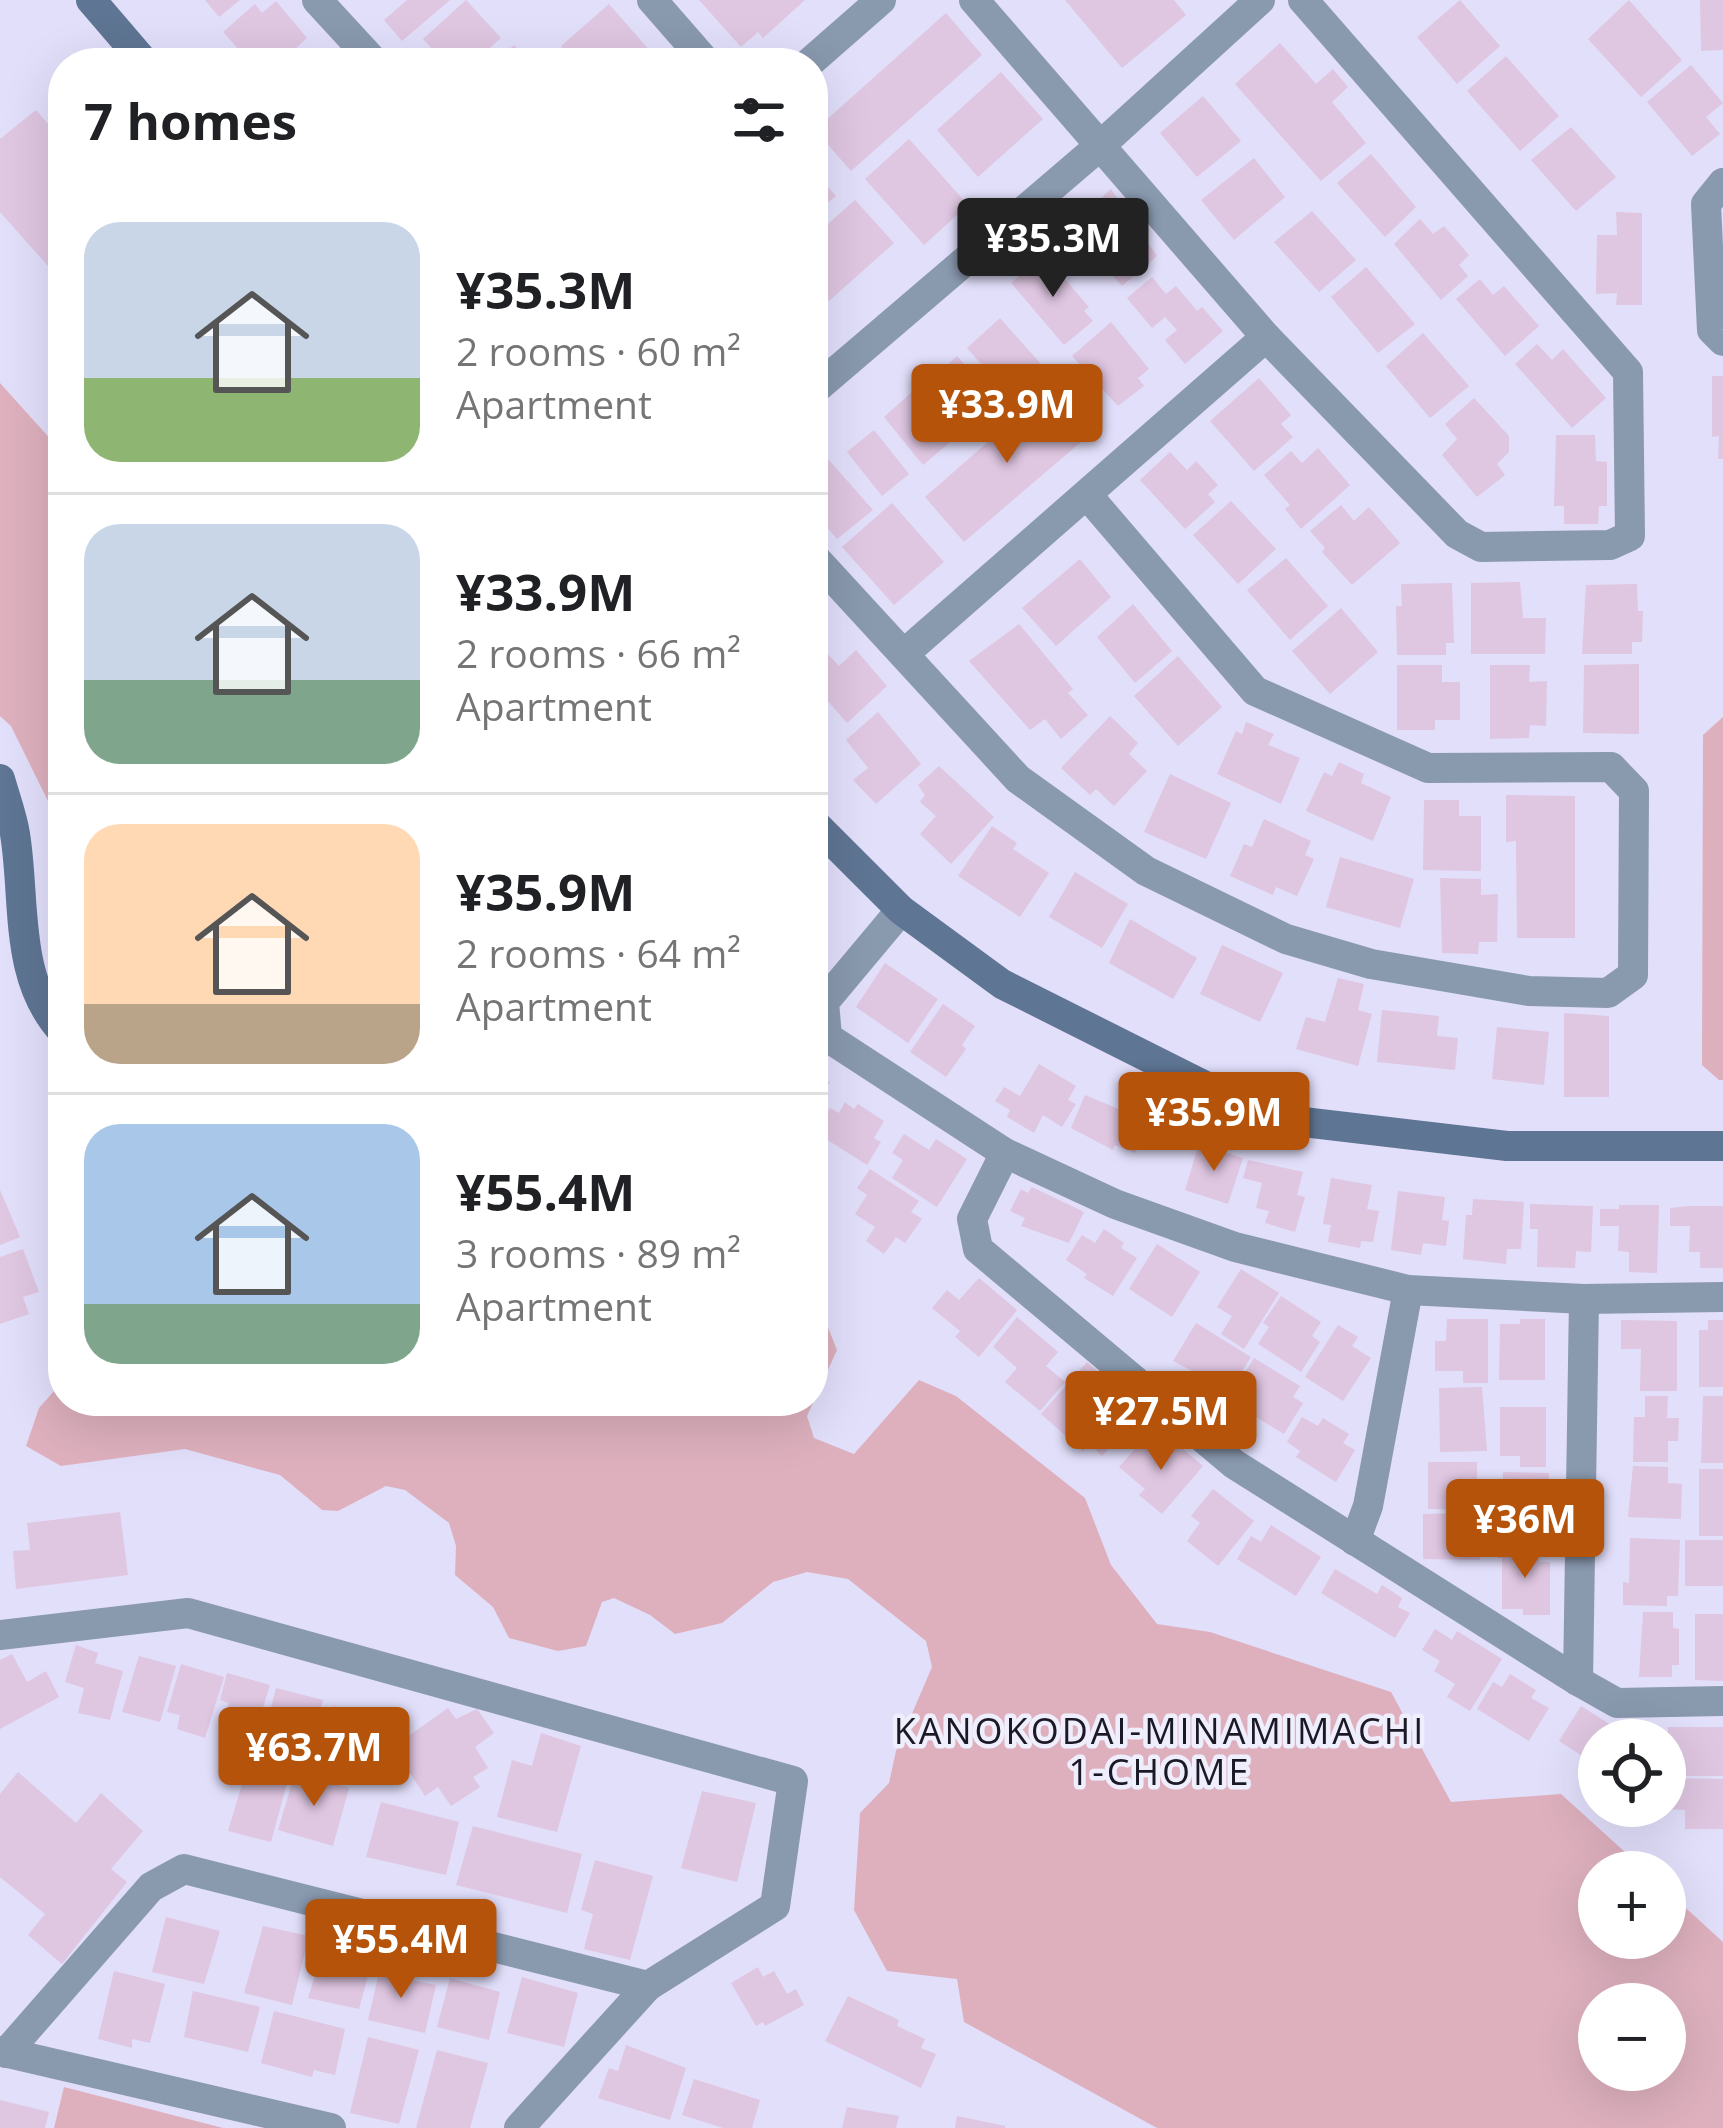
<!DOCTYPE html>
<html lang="en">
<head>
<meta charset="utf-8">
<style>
	body { margin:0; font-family:"Open Sans",sans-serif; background:#f6f6f6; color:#202124; height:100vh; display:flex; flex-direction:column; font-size:45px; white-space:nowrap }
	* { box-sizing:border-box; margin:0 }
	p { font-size:39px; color:#757577 }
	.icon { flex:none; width:66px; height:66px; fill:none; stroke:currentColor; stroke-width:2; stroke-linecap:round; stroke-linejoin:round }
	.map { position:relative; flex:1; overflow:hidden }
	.side { position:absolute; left:48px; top:48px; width:780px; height:1368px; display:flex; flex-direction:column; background:#fff; border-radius:48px; box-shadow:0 12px 48px #0002 }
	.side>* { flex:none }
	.buttons { position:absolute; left:1578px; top:1719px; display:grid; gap:24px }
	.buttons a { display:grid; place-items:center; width:108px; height:108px; border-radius:50%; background:#fff; box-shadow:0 12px 48px #0002; font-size:60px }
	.price { position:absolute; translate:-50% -102px; padding:0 27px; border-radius:12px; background:#b45309; color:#fff; font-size:39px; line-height:78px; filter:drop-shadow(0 3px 6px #0008) }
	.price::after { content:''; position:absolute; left:50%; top:72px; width:36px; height:27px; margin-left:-18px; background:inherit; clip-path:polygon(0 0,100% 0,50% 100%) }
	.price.on { background:#222; color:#fff }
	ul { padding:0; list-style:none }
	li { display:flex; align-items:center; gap:36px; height:300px; padding:0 36px }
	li+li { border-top:3px solid #e0e0e0 }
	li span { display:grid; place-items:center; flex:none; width:336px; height:240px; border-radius:36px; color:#555 }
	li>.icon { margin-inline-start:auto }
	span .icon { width:144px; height:144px; fill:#fffc; stroke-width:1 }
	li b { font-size:51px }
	h2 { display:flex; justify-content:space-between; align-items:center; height:144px; padding:0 36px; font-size:51px }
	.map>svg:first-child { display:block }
</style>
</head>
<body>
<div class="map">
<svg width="1723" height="2128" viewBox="0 0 1723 2128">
	<rect width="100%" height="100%" fill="#e2dffb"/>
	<!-- green -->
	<g fill="#deb0be" fill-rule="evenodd">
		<path d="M0,383l63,70v536l-5,-10 -9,-82 -1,-96 -37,-75 -11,-10z"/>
		<path d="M1723,717v363h-4l-17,-15 1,-330z"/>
		<path d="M813,1315l12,5 12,30 -30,66 7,22 40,16 65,-74 37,16 129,102 26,67 46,59 53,8 181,60 60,110 110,-8 86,78h-48v66h66v-49l58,53v186h-566l-193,-106 -7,-43 -70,-8 -33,-61 6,-97 29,-30 7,-32 36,-84 -6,-26 -78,-62 -41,-7 -34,10 -51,41 -47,11 -25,-19 -36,-17 -12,4 -16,44 -28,5 -49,-13 -16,-31 -38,-32 1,-29 -7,-23 -44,-33 -19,-4 -48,25 -16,-1 -42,-35 -95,-26 -124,17 -35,-20 13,-38 24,-27v20h750zM1599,2004h66v66h-66z"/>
		<path d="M64,2087l159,41h-169z"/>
	</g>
	<!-- building -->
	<g fill="#dfc6e1">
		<path d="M205,0h35l-21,17z"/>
		<path d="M407,0h43l-48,41 -18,-21z"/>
		<path d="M466,0l35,38 -28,25h-28l-22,-24z"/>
		<path d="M699,0h106l-42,38 -5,-6 -17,15z"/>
		<path d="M1065,0h109l12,15 -64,53z"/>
		<path d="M1460,0l40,46 -43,38 -40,-47z"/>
		<path d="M1629,0l53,60 -41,37 -53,-58z"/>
		<path d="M1700,0h23v50l-22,1z"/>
		<path d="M276,1l31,37 -27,25h-29l-28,-31 32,-28 7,9z"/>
		<path d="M609,4l41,47 -13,12h-60l-16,-17z"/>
		<path d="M946,13l36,42 -131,116 -36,-41z"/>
		<path d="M1280,43l36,41 17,-15 15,18 -16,15 34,41 -45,38 -86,-97z"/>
		<path d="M514,45l16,18h-36z"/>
		<path d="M1506,56l53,60 -39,35 -53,-60z"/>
		<path d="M1691,65l32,38 -17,14 14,17 -28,22 -45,-54z"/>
		<path d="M1001,72l42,47 -65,58 -41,-47z"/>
		<path d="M1203,96l38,45 -44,36 -37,-44z"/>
		<path d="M36,110l27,31v142l-63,-71v-73z"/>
		<path d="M1571,127l45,50 -40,34 -45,-51z"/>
		<path d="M909,139l59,66 -44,40 -59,-66z"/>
		<path d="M1371,154l45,53 -31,30 -48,-54z"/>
		<path d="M1254,158l31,39 -51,43 -33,-40z"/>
		<path d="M813,169l23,27 -23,19z"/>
		<path d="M1111,189l46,67 -35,30 -32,-36 8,-7 -21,-23z"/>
		<path d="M855,200l39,43 -65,58 -16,-17v-47z"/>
		<path d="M1312,211l44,49 -37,32 -45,-50z"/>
		<path d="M1616,212l26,1v92h-26l1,-12 -21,1 1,-59h20z"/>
		<path d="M1420,219l13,15 11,-8 25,29 -10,10 9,11 -27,24 -47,-56z"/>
		<path d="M1044,255l45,52 -5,4 9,10 -29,24 -53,-62z"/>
		<path d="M1366,267l49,57 -37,29 -47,-56z"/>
		<path d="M1152,277l14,17 10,-8 21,25 5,-4 21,24 -38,33 -20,-24 12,-10 -12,-13 -13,11 -25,-30z"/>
		<path d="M1480,279l13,16 11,-9 35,40 -34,30 -49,-57z"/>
		<path d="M1000,318l41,46 -34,29 -40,-45z"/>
		<path d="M1111,322l38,47 -11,9 6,8 -26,20 -46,-50z"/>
		<path d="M1423,333l46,53 -39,32 -44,-52z"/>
		<path d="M1537,344l15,16 11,-11 43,49 -34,30 -57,-64z"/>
		<path d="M957,356l40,45 -33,29 -40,-44z"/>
		<path d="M1712,376h11v83h-5l1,-23 -7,1z"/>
		<path d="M1259,378l32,37 -10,9 12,13 -39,34 -44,-50z"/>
		<path d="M914,390l41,48 -32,27 -39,-48z"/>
		<path d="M1047,390l42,45 -125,107 -39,-45z"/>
		<path d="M1474,398l35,38v16l-12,12 8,11 -28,22 -35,-42 15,-16 -12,-15z"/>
		<path d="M874,430l35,44 -27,22 -35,-44z"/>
		<path d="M1556,435h39l1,26 11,1v44h-8l-1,18h-34v-18h-10z"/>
		<path d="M1318,448l32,37 -49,44 -16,-20 5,-4 -26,-30 27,-24 11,12z"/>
		<path d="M1170,452l17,18 9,-9 22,24 -10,9 7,8 -30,27 -45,-49z"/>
		<path d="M828,459l45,51 -36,29 -24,-28v-39z"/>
		<path d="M1231,501l45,48 -38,35 -45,-49z"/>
		<path d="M892,503l52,59 -50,43 -52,-58z"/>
		<path d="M1341,505l13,16 15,-14 31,36 -48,42 -30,-33 3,-4 -15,-17z"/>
		<path d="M1286,558l42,48 -38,34 -43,-50z"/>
		<path d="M1080,559l31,38 -55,49 -34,-38z"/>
		<path d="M1520,582l3,36h23l-1,36h-74v-71z"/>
		<path d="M1452,583l2,60h-8v12h-49l-1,-49h6l-1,-22z"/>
		<path d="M1637,584l1,27h5l-1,31h-10v12h-50l4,-69z"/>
		<path d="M1133,604l39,47 -37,32 -38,-46z"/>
		<path d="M1341,608l37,44 -48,42 -38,-43z"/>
		<path d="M1019,624l54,65 -5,4 20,22 -27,24 -16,-20 -15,11 -61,-69z"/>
		<path d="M823,649l16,17 17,-16 31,36 -40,37 -34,-39v-26z"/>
		<path d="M1178,656l44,51 -44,39 -44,-50z"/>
		<path d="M1639,664v70l-56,-1 1,-68z"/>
		<path d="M1397,665h45v17h18v38h-25v10h-38z"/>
		<path d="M1490,665h40l-1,17 18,-1 -1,45 -16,-1 -1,13 -39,1z"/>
		<path d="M878,712l43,52 -45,40 -23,-24 15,-12 -22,-28z"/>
		<path d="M1110,716l28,27 -9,11 18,17 -33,35 -18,-17 -6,6 -29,-27z"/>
		<path d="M1246,722l28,12 -6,11 32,13 -19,46 -64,-30 19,-43 6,3z"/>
		<path d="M1339,762l25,12 -3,9 30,14 -18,44 -67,-30 18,-39 8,4z"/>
		<path d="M939,766l55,51 -43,47 -31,-30 16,-18 -16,-14 5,-7 -7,-10z"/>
		<path d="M1170,774l61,29 -25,56 -62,-27z"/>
		<path d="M1506,795l69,1v142h-58l-1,-97 -10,1z"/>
		<path d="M1424,800h35v16h22v55l-58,-1z"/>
		<path d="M1264,819l47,22 -6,14 9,4 -17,37 -21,-9 -3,8 -43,-19 14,-32 8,3z"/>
		<path d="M992,826l25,17 -4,6 36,24 -29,44 -62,-41z"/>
		<path d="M1340,857l74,22 -14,49 -74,-21z"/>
		<path d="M1075,872l53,32 -26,44 -53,-31z"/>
		<path d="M1440,878l41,1v16l17,-1 -1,48h-18l-1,12 -36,-1z"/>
		<path d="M1130,919l67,39 -24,41 -64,-36z"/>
		<path d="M1222,945l61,28 -23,49 -60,-28z"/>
		<path d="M885,963l53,36 -30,44 -52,-36z"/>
		<path d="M1338,978l26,6 -6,26 14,4 -14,52 -62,-17 10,-32 19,5z"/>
		<path d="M943,1004l32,22 -13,19 4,4 -20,28 -36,-25z"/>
		<path d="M1382,1010l57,6 -2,20 21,2 -3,32 -78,-8z"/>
		<path d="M1564,1013l45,3v81h-45z"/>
		<path d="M1497,1027l52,5 -5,53 -52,-6z"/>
		<path d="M1039,1064l37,22 -8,14 8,4 -14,23 -19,-12 -9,18 -27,-16 3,-7 -15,-9 9,-14 16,9z"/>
		<path d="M813,1070l17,12 -11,15 9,7 -15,20z"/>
		<path d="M1085,1095l63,26 -13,32 -20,-8 -2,5 -42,-22z"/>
		<path d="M845,1102l9,7 4,-5 26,17 -10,17 7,4 -14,23 -52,-33 15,-24 9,5z"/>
		<path d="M904,1134l25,16 7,-11 31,20 -30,48 -45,-29 11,-18 -11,-7z"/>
		<path d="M1199,1144l44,14 -15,46 -43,-14z"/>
		<path d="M1248,1160l55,12 -6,23 8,2 -10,35 -30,-9 4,-12 -13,-3 6,-25 -19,-5z"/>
		<path d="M870,1169l49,32 -8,11 11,7 -17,24 -9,-6 -12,17 -18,-13 9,-14 -20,-13 12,-19 -10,-7z"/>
		<path d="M1331,1178l41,7 -5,24 12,2 -6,31 -12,-1 -1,7 -32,-6 3,-17 -8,-1z"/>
		<path d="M1032,1187l52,25 -15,31 -48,-17 4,-8 -15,-7 11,-22 7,4z"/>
		<path d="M0,1190l20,47 -20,8z"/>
		<path d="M1398,1191l47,6 -3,23 7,1 -3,25 -23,-3 -2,12 -30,-5z"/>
		<path d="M1473,1199l51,3 -3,47h-14l-1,15 -43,-5 3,-44h6z"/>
		<path d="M1530,1204l63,2 -2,46 -15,-1 -1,17 -38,-1 1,-38h-8z"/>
		<path d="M1619,1205h40l-2,68 -28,-1v-20l-11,-1 1,-25h-19v-17h19z"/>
		<path d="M1690,1206h33v62h-23v-16h-11l1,-26h-20v-18z"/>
		<path d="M1104,1229l20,14 -3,5 16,10 -24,38 -29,-18 3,-4 -21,-14 16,-25 13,8z"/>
		<path d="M1157,1244l43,28 -28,45 -43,-28z"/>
		<path d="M23,1249l16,43 -16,5 6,17 -29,10v-67z"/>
		<path d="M1241,1269l38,24 -35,56 -23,-15 11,-18 -15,-9z"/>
		<path d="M979,1278l38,32 -38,47 -24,-20 5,-6 -28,-23 15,-18 12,10z"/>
		<path d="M1281,1296l40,26 -9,14 8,6 -19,30 -43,-28 11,-17 -6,-4z"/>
		<path d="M1017,1317l41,35 -12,14 19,16 -25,29 -35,-29 12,-14 -24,-21z"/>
		<path d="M1447,1319h41v64h-25v-12h-28v-30h11z"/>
		<path d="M1520,1319h25v61h-46l1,-56h20z"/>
		<path d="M1621,1320l56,1v70h-37l1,-42h-20z"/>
		<path d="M1708,1320h15v67h-24v-57h9z"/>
		<path d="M1196,1323l55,34 -21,34 -57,-30z"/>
		<path d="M1338,1325l20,12 -6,9 19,12 -28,43 -38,-24z"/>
		<path d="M1254,1358l46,28 -7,11 10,6 -19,31 -41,-25 3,-5 -15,-9z"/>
		<path d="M1087,1362l23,20 -7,8 15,14 -12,14 3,3 -5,7 13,11 -15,17 -13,-12 -6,7 -42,-37z"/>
		<path d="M1482,1387l5,64 -47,1 -1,-64z"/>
		<path d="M1645,1396h23l-1,22h12l-1,23h-10v21h-35l1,-45h11z"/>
		<path d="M1703,1396h20v67h-22z"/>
		<path d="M1500,1407h46v60h-26v-11h-20z"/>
		<path d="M1302,1417l16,9 5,-8 26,16 -6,9 12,7 -19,32 -40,-25 4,-6 -13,-9z"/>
		<path d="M1169,1437l34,29 -41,48 -23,-19 6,-6 -26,-22 21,-24 13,12z"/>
		<path d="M1428,1462h49v17h10v31l-59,-1z"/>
		<path d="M1633,1466l35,1v16l14,1 -1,35 -53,-2z"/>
		<rect x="1699" y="1469" width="24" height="67"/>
		<path d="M1503,1472l46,1 -1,58 -17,-1 -1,11h-29z"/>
		<path d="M1213,1489l41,32 -36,45 -31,-25 13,-18 -9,-7z"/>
		<path d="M120,1512l8,63 -112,14 -3,-38 17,-1 -3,-27z"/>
		<path d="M1475,1513l5,47 -57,-1v-45z"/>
		<path d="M1271,1525l50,32 -25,39 -59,-37 14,-23 10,6z"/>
		<path d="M1630,1538l50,2 -2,56h-11v10l-44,-1v-23l6,1z"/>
		<rect x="1685" y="1540" width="38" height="46"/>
		<path d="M1498,1547h34l1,8 5,1 1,6h11v53h-27v-6h-21v-51h-4z"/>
		<path d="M1335,1569l42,25 5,-9 20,13 -4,9 12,6 -15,25 -74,-45z"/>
		<path d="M1643,1612h30v16l6,1v36h-7v12h-33z"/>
		<path d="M1695,1614h28v67l-28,-1z"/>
		<path d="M1435,1629l17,11 5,-9 45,28 -32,52 -23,-14 8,-13 -21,-13 6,-10 -18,-11z"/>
		<path d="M76,1645l22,8 -3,10 28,8 -13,49 -32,-7 6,-25 -19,-6z"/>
		<path d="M12,1654l15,28 19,-11 13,26 -59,32v-69z"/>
		<path d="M139,1656l37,10 -16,56 -38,-10z"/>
		<path d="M181,1664l43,13 -19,61 -28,-9 3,-14 -13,-3z"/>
		<path d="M227,1673l43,12 -21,67 -31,-7 11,-42 -9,-3z"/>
		<path d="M1510,1674l26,16 -5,8 18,10 -20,33 -52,-32 16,-27 9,5z"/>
		<path d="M276,1688l47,12 -19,66 -45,-11z"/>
		<path d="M334,1706l52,14 -16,63 -31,-8 3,-11 -24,-6z"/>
		<path d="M1581,1706l44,28 -4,6h-22v27l-40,-26z"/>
		<path d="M448,1708l8,11 21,-10 17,24 -19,14 13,21 -15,9 7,10 -29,19 -13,-19 -13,9 -32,-49z"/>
		<rect x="1668" y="1727" width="55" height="49"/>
		<path d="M541,1733l40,13 -24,86 -60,-15 15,-57 20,6z"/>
		<path d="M249,1761l41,11 -19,70 -43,-11z"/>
		<path d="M18,1772l58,51 25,-30 42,38 -32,38 16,13 -65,82 -34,-29 17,-21 -45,-37v-83z"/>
		<path d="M295,1773l54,15 -16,58 -55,-16z"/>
		<path d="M1665,1778l58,1v50h-38v-19l-20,-1z"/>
		<path d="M702,1791l54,12 -19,79 -56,-14z"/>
		<path d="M381,1802l78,20 -13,53 -80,-18z"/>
		<path d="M473,1826l109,28 -15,59 -111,-28z"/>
		<path d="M595,1860l58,16 -23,84 -46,-11 9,-35 -12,-4z"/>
		<path d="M166,1917l54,14 -16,53 -52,-12z"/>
		<path d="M263,1926l46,10 -17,69 -48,-12z"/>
		<path d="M326,1940l48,13 -15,56 -51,-11z"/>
		<path d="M381,1964l21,5 -2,9 36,7 -11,48 -57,-13z"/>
		<path d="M758,1967l5,10 11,-6 13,23 9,-5 8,16 -39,21 -2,-4 -7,4 -25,-43z"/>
		<path d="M114,1971l51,13 -15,59 -18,-4v9l-34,-9z"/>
		<path d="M522,1977l56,16 -14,54 -57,-14z"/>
		<path d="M450,1978l50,14 -11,48 -52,-13z"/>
		<path d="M193,1991l67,16 -12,45 -64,-15z"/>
		<path d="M848,1996l51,24 -2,6 28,13 -4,9 15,6 -15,34 -96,-47z"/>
		<path d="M274,2011l71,18 -10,46 -21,-5 -2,7 -51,-14z"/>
		<path d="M368,2037l51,13 -20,74 -49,-11z"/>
		<path d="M626,2045l60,23 -16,52 -72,-22 11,-30 9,3z"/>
		<path d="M437,2050l51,13 -18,65h-54z"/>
		<path d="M694,2079l66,21 -8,28h-29l-41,-13z"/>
		<path d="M0,2100l49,12 -4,16h-45z"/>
		<path d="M847,2107l52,9 -3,12h-54z"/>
		<path d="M957,2116l48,10v2h-50z"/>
	</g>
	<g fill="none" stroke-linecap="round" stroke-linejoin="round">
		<!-- street -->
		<g stroke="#8999ae" stroke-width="30">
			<path d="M317,0l58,63"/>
			<path d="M652,0l55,63"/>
			<path d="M974,0l292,337 191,197 24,13 129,-2 20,-9 -2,-164 -325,-372"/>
			<path d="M809,63l72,-63"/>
			<path d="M1723,183l-17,21 6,126 11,11"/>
			<path d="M813,391l289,-247 158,-144"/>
			<path d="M813,556l205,223 128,92 140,68 85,25 158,27 79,2 25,-18 1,-184 -23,-24 -183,1 -173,-77 -167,-195"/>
			<path d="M905,653l361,-316"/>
			<path d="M901,910l-77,92 3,35 178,116 110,51 120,43 173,43 176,9 139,-2"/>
			<path d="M1005,1153l-33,66 6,30 256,215 344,217 39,22 106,-2"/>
			<path d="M1355,1541l13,-35 40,-216"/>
			<path d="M0,1635l188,-22 605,168 -18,125 -127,80 -129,142"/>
			<path d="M1578,1681l6,-382"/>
			<path d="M0,2051l331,77"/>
			<path d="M6,2053l145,-166 33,-18 464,117"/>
		</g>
		<!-- secondary -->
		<g stroke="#5e7593" stroke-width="30">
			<path d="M91,0l54,63"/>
			<path d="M0,779c5,18 12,36 15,55 11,67 -2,144 48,198"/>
			<path d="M813,822l88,88 101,74 267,134 238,28h216"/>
		</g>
	</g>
	<g text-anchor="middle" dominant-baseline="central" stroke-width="9" stroke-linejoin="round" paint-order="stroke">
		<!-- neighbourhood labels -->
		<g font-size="36" letter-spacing="3" fill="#1a1925" stroke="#efeefc">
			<text x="1160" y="1730">KANOKODAI-MINAMIMACHI<tspan x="1160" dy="41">1-CHOME</tspan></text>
		</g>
	</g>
</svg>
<div class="buttons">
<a><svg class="icon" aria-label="locate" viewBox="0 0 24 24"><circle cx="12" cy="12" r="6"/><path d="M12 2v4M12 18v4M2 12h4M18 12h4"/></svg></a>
<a>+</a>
<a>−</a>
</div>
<b class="price on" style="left:1053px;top:300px">¥35.3M</b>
<b class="price" style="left:1007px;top:466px">¥33.9M</b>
<b class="price" style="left:1214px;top:1174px">¥35.9M</b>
<b class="price" style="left:1161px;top:1473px">¥27.5M</b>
<b class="price" style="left:1525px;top:1581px">¥36M</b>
<b class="price" style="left:314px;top:1809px">¥63.7M</b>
<b class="price" style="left:401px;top:2001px">¥55.4M</b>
<section class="side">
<h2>7 homes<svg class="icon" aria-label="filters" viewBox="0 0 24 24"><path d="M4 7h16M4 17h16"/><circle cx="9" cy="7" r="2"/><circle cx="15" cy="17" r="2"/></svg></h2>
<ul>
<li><span style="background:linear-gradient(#c9d6e8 65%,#8fb573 0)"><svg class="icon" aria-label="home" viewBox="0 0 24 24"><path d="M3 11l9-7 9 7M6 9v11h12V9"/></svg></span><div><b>¥35.3M</b><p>2 rooms · 60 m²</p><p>Apartment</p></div></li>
<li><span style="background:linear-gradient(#c9d6e8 65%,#7fa58c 0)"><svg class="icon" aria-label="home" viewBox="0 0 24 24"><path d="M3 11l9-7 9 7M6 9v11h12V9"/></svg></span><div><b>¥33.9M</b><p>2 rooms · 66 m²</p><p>Apartment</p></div></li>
<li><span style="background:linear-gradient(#ffd9b3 75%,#b9a48a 0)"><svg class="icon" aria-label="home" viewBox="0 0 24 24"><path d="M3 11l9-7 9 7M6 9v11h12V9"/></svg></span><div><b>¥35.9M</b><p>2 rooms · 64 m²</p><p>Apartment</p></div></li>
<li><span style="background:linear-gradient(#a9c7e8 75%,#7fa58c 0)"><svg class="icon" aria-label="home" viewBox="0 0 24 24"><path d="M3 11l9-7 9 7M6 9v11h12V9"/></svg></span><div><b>¥55.4M</b><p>3 rooms · 89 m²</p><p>Apartment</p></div></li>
</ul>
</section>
</div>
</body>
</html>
